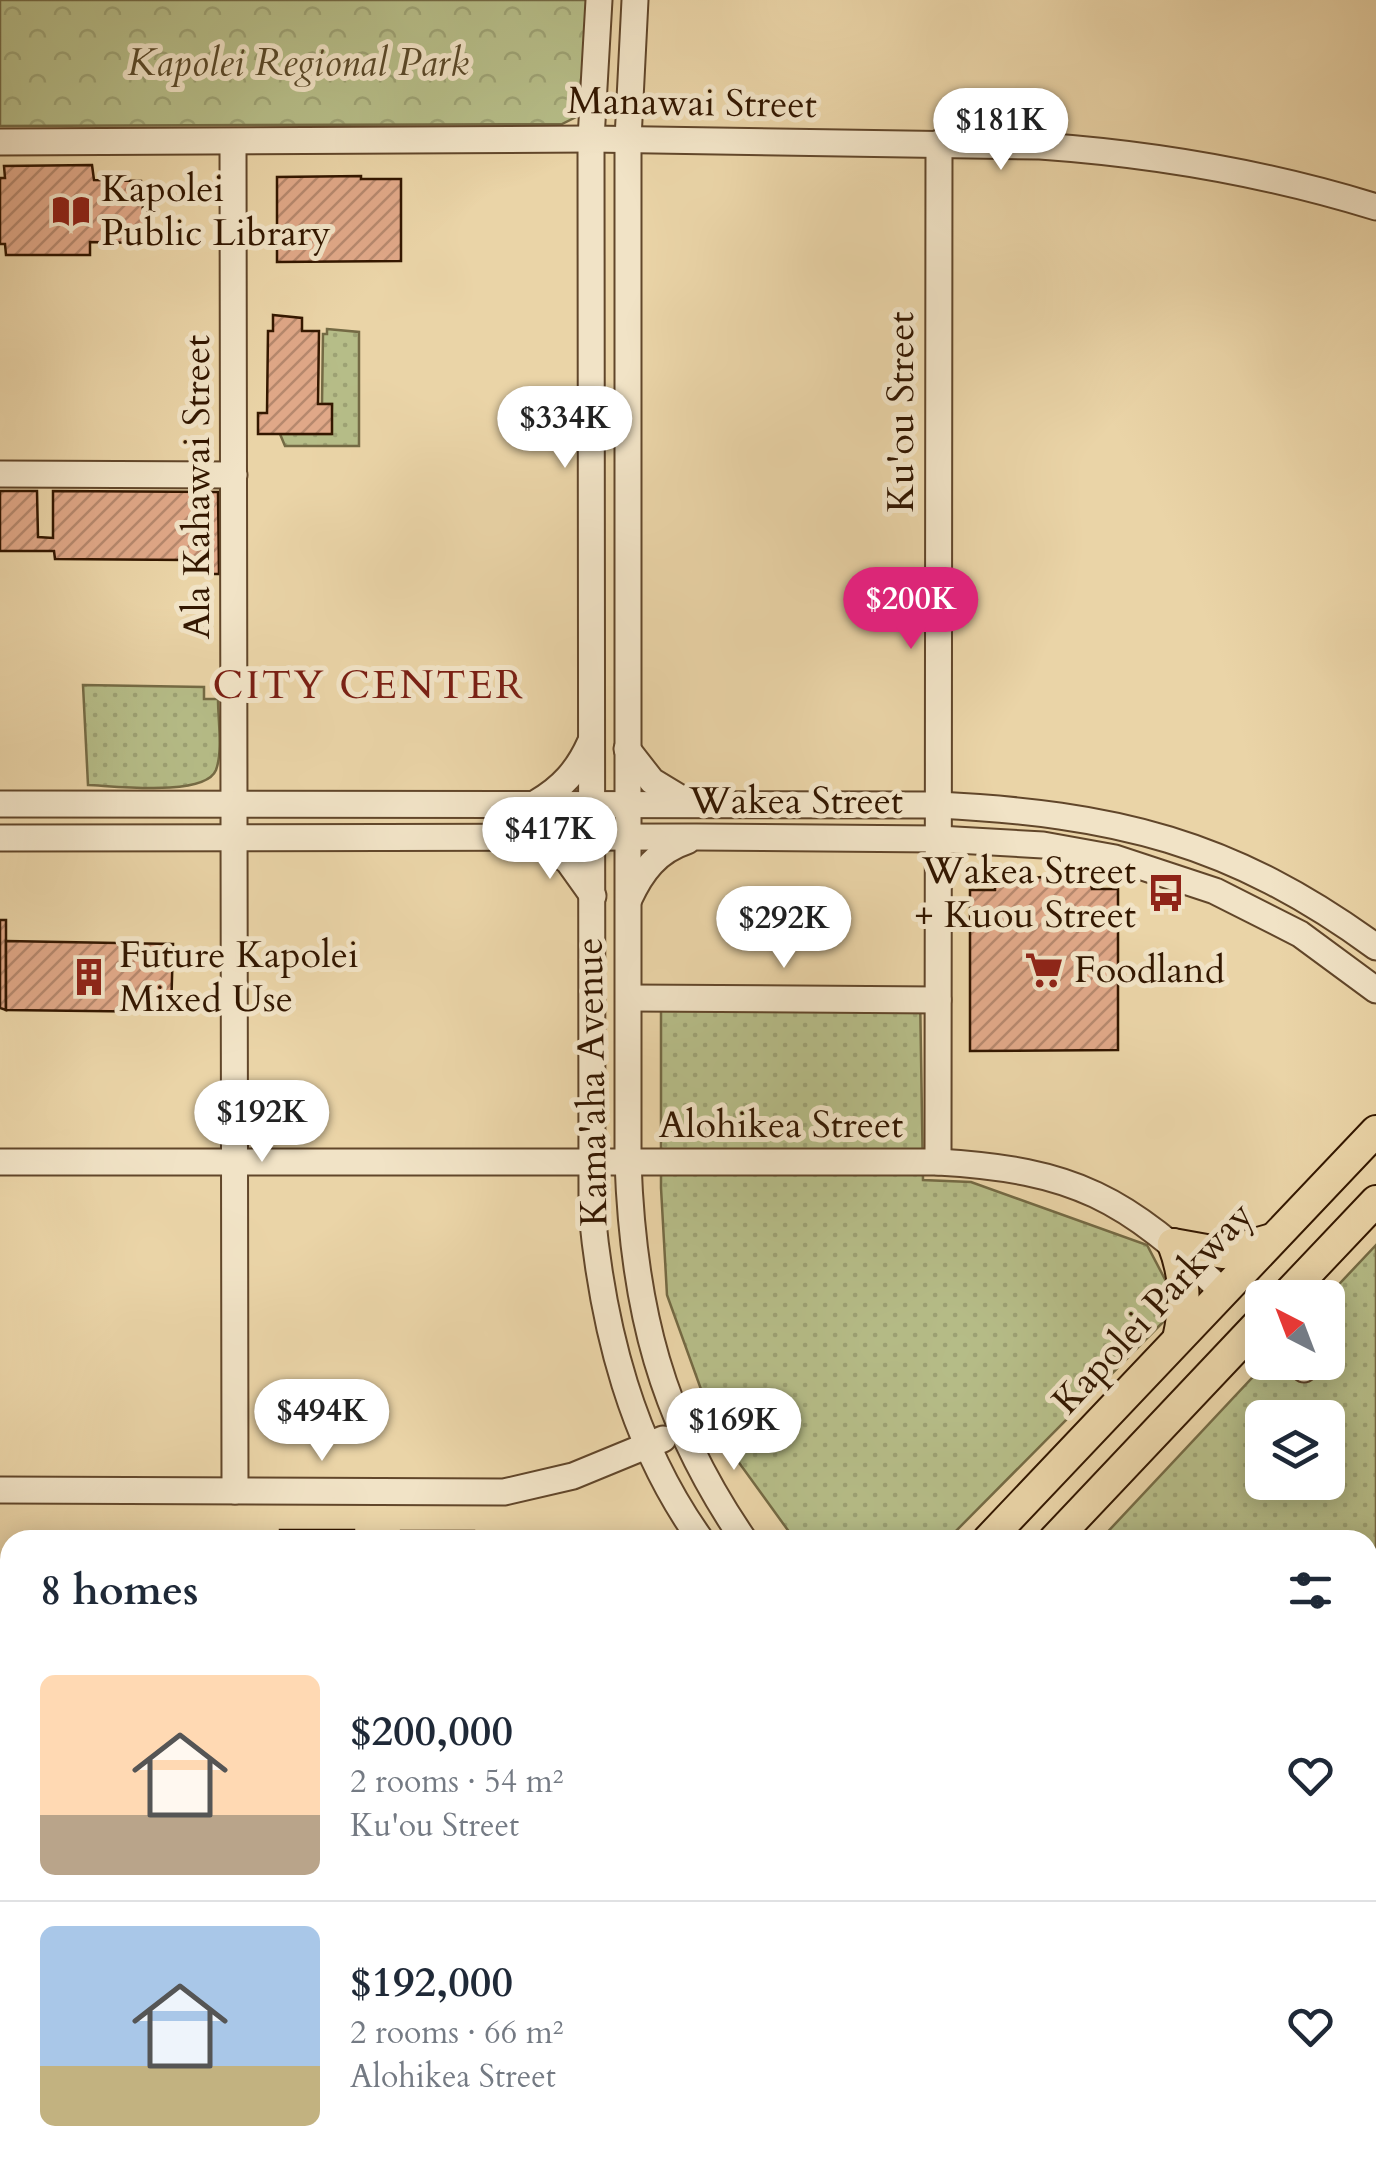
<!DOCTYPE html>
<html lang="en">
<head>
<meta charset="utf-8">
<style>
	body { margin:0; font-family:Cardo,serif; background:#f2f2f3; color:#1f2937; height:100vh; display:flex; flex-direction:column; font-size:38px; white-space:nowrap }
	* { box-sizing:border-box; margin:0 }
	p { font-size:32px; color:#747a83 }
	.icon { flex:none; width:55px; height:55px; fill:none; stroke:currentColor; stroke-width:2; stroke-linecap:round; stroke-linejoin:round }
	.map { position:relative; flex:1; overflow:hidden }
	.drawer { position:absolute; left:0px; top:1530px; width:1378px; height:642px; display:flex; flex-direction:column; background:#fff; border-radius:30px 30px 0 0; box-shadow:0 5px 25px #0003 }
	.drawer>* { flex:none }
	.needle { width:65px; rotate:318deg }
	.buttons { position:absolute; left:1245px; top:1280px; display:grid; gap:20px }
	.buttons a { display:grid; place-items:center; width:100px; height:100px; border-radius:15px; background:#fff; box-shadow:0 5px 25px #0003; font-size:50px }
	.price { position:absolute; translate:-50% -85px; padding:0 22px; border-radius:35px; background:#fff; color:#222; font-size:32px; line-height:65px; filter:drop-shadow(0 2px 5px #0008) }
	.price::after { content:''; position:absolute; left:50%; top:60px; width:30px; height:22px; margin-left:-15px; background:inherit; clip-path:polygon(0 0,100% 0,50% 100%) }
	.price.current { background:#db2777; color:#fff }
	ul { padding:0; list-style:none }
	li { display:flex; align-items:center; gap:30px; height:250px; padding:0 40px }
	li+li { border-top:2px solid #e0e1e3 }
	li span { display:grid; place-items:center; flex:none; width:280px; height:200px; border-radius:15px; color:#555 }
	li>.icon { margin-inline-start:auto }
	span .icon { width:120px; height:120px; fill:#fffc; stroke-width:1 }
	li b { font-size:42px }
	h2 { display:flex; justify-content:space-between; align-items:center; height:120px; padding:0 40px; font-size:42px }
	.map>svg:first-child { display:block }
</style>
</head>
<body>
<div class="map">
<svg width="1376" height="2171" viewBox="0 0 1376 2171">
	<defs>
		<pattern id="grass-dots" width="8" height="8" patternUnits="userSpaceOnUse" patternTransform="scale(2.5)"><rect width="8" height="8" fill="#b6bd88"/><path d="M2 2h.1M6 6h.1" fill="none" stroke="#9da274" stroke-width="1.8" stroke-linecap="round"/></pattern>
		<pattern id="forest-crowns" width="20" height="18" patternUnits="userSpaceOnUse" patternTransform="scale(2.5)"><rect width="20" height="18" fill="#b6bd88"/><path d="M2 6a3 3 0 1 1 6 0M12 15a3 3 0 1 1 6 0" fill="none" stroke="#9da274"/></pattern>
		<pattern id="building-hatch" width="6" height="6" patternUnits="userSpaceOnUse" patternTransform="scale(2.5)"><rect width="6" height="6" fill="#e0a888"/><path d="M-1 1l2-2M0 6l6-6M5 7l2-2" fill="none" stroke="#b6886d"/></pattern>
	</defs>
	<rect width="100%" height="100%" fill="#ead4a7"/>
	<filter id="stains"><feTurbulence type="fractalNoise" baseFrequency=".002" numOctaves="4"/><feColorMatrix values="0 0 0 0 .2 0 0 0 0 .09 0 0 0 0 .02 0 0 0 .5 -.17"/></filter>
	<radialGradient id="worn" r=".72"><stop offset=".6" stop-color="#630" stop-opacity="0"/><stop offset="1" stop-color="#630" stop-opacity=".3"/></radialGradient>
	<!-- grass -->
	<g fill="url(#grass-dots)" stroke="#746a44" stroke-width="2.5" fill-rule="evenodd">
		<path d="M327,329l32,3v114h-74l-5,-12h51l1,-30h-10l1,-70h4z"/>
		<path d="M83,685l121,2v12h14c0,21 5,52 -2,71 -11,27 -101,16 -128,15z"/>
		<path d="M920,992l3,188 48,2 176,63 32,61 -232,234h-152l-79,-109 -49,-136 -6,-107v-184z"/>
		<path d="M1376,1245v407l-8,9v-121h-268l166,-177 62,-1 -1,-65zM1262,1418h66v64h-66z"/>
		<path d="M513,2162h377v1l-8,8h-377z"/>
	</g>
	<!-- forest -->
	<path fill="url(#forest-crowns)" stroke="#746a44" stroke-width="2.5" d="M0,0h597l-13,113 -22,11 -562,2z"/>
	<!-- building -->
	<g fill="url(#building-hatch)" stroke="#331700" stroke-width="2.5">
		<path d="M92,165l2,15 47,1 4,62 -55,-1v13h-84l-1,-11h-5v-66h5l-1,-12z"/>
		<path d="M361,176v3h40v82l-124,1v-85z"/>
		<path d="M273,315l29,3v13h17l-1,73h14v30h-74v-21h9l1,-82h5z"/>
		<path d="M0,491h37l1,46 15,1v-47l165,1 1,82h-30l-1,-14 -133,-1 -1,-8h-54z"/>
		<path d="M1042,877l33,3 16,5 1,4h26v161l-148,1v-161h25v-4l16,-5z"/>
		<path d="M0,920h6v90l-6,-2z"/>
		<path d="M6,941l167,3 -2,68 -165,-2z"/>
		<rect x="280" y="1530" width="74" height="10"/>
		<path d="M401,1531h73v9h-74z"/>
		<path d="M1371,2009l5,5v76l-8,-9v-68z"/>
		<path d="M1229,2162h76l9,9h-75z"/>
	</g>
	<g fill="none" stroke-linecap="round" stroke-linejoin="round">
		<!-- minor casing -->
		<g stroke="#61462a" stroke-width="29">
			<g id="minor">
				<path d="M599,0l-8,139 1,1074c11,116 40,231 109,327"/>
				<path d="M635,0l-7,139v1023c5,145 33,257 116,378"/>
				<path d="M0,142l591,-3 449,7c114,8 226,27 336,61"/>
				<path d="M233,142l2,1349"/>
				<path d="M0,474l234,1"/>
				<path d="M627,749l25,32 33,20"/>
				<path d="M536,803c26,-15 42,-33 54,-60"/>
				<path d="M0,804l938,1c176,9 293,36 438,142"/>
				<path d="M0,838l696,-1 242,2 105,6 72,13 100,33 85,43 76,56"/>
				<path d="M535,839l33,22 25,35"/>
				<path d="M629,899c13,-28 28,-48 58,-58"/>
				<path d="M629,998l309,2"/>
				<path d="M0,1162h938c137,8 188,36 285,130"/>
				<path d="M938,1162l1,-1019"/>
				<path d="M1297,1362l7,7"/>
				<path d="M0,1490l504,2 69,-16 90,-37"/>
				<path d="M0,2152h10"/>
				<path d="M158,2162l30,9"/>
				<path d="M1357,2162l9,9"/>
			</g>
		</g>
		<!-- major casing -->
		<g stroke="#331700" stroke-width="34">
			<g id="major">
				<path d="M1173,1244l50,9 49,-14"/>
				<path d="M1173,1244c13,34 13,60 5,95"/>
				<path d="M1284,1298l92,-97"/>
				<path d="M988,1540l388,-409"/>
				<path d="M1054,1540l208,-220"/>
				<path d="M389,2171l8,-9"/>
				<path d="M456,2171l8,-9"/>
			</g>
		</g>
		<!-- minor -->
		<use href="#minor" stroke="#f1e3c6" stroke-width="25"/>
		<!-- major -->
		<use href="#major" stroke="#ead4a7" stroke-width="30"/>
	</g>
	<!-- icons -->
	<defs>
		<g id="library-bare" transform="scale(3)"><path d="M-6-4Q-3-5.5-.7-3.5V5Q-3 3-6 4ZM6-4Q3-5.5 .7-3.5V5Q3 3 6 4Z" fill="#8f2418" stroke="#f1e3c6" stroke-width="2.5" paint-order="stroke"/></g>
		<g id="bus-bare" transform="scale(3)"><path d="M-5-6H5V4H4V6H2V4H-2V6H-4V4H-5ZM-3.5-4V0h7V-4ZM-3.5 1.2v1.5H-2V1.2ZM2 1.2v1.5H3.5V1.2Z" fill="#8f2418" stroke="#f1e3c6" stroke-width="2.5" paint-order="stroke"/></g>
		<g id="supermarket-bare" transform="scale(3)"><path d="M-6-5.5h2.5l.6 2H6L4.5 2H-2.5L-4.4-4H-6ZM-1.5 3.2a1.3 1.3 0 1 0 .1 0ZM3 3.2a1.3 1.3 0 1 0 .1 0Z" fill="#8f2418" stroke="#f1e3c6" stroke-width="2.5" paint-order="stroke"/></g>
		<g id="building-bare" transform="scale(3)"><path d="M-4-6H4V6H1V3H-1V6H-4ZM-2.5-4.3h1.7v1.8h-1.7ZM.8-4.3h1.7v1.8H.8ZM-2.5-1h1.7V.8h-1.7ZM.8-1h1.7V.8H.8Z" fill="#8f2418" stroke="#f1e3c6" stroke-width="2.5" paint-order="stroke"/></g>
	</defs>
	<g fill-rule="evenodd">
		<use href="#library-bare" x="71" y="211"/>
		<use href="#bus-bare" x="1166" y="893"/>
		<use href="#supermarket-bare" x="1044" y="970"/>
		<use href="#building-bare" x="89" y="977"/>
	</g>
	<g text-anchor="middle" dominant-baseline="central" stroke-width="10" stroke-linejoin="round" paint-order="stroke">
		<!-- park labels -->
		<g font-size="38" font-style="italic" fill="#5a4929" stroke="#f1e3c6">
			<text x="298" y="63">Kapolei Regional Park</text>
		</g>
		<!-- street labels -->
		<g font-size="38" fill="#331700" stroke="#f1e3c6">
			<text transform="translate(692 103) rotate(1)">Manawai Street</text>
			<text transform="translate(901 412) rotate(-90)">Ku'ou Street</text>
			<text transform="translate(197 487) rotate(-90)">Ala Kahawai Street</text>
			<text x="796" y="801">Wakea Street</text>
			<text transform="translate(592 1082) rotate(-91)">Kama'aha Avenue</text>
			<text x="781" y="1125">Alohikea Street</text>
			<text transform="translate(1153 1308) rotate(-47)">Kapolei Parkway</text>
		</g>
		<!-- poi labels -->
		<g font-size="38" fill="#331700" stroke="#f1e3c6" text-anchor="start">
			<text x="101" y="189">Kapolei<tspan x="101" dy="44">Public Library</tspan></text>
			<text x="1136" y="871" text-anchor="end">Wakea Street<tspan x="1136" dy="44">+ Kuou Street</tspan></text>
			<text x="119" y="955">Future Kapolei<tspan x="119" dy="44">Mixed Use</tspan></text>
			<text x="1074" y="970">Foodland</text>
		</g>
		<!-- neighbourhood labels -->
		<g font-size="40" letter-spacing="2.5" fill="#7a1f14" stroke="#f1e3c6">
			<text x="369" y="685">CITY CENTER</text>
		</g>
	</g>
	<rect width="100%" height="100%" filter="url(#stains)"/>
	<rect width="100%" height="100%" fill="url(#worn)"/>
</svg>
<div class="buttons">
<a><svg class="needle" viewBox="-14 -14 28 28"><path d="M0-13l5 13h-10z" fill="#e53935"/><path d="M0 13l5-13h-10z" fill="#747a83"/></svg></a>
<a><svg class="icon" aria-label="layers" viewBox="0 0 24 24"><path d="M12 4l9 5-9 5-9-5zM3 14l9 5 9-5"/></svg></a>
</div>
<b class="price" style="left:1001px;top:173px">$181K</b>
<b class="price" style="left:565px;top:471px">$334K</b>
<b class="price current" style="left:911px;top:652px">$200K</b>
<b class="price" style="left:550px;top:882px">$417K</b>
<b class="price" style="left:784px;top:971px">$292K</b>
<b class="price" style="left:262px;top:1165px">$192K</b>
<b class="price" style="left:322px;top:1464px">$494K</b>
<b class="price" style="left:734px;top:1473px">$169K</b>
<section class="drawer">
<h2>8 homes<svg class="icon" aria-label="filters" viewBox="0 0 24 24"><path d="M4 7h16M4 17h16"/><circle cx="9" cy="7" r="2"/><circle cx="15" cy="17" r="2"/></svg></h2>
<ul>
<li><span style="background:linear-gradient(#ffd9b3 70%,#b9a48a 0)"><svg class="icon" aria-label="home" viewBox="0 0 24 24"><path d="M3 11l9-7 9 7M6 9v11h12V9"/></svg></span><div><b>$200,000</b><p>2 rooms · 54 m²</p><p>Ku'ou Street</p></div><svg class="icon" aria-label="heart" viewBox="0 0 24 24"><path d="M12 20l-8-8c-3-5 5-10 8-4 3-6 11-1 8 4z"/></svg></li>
<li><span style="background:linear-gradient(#a9c7e8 70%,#c2b280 0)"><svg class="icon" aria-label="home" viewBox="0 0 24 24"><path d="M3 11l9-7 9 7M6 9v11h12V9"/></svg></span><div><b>$192,000</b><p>2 rooms · 66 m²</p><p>Alohikea Street</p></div><svg class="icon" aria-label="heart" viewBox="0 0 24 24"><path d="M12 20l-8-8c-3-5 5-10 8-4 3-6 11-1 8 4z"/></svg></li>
</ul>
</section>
</div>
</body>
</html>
